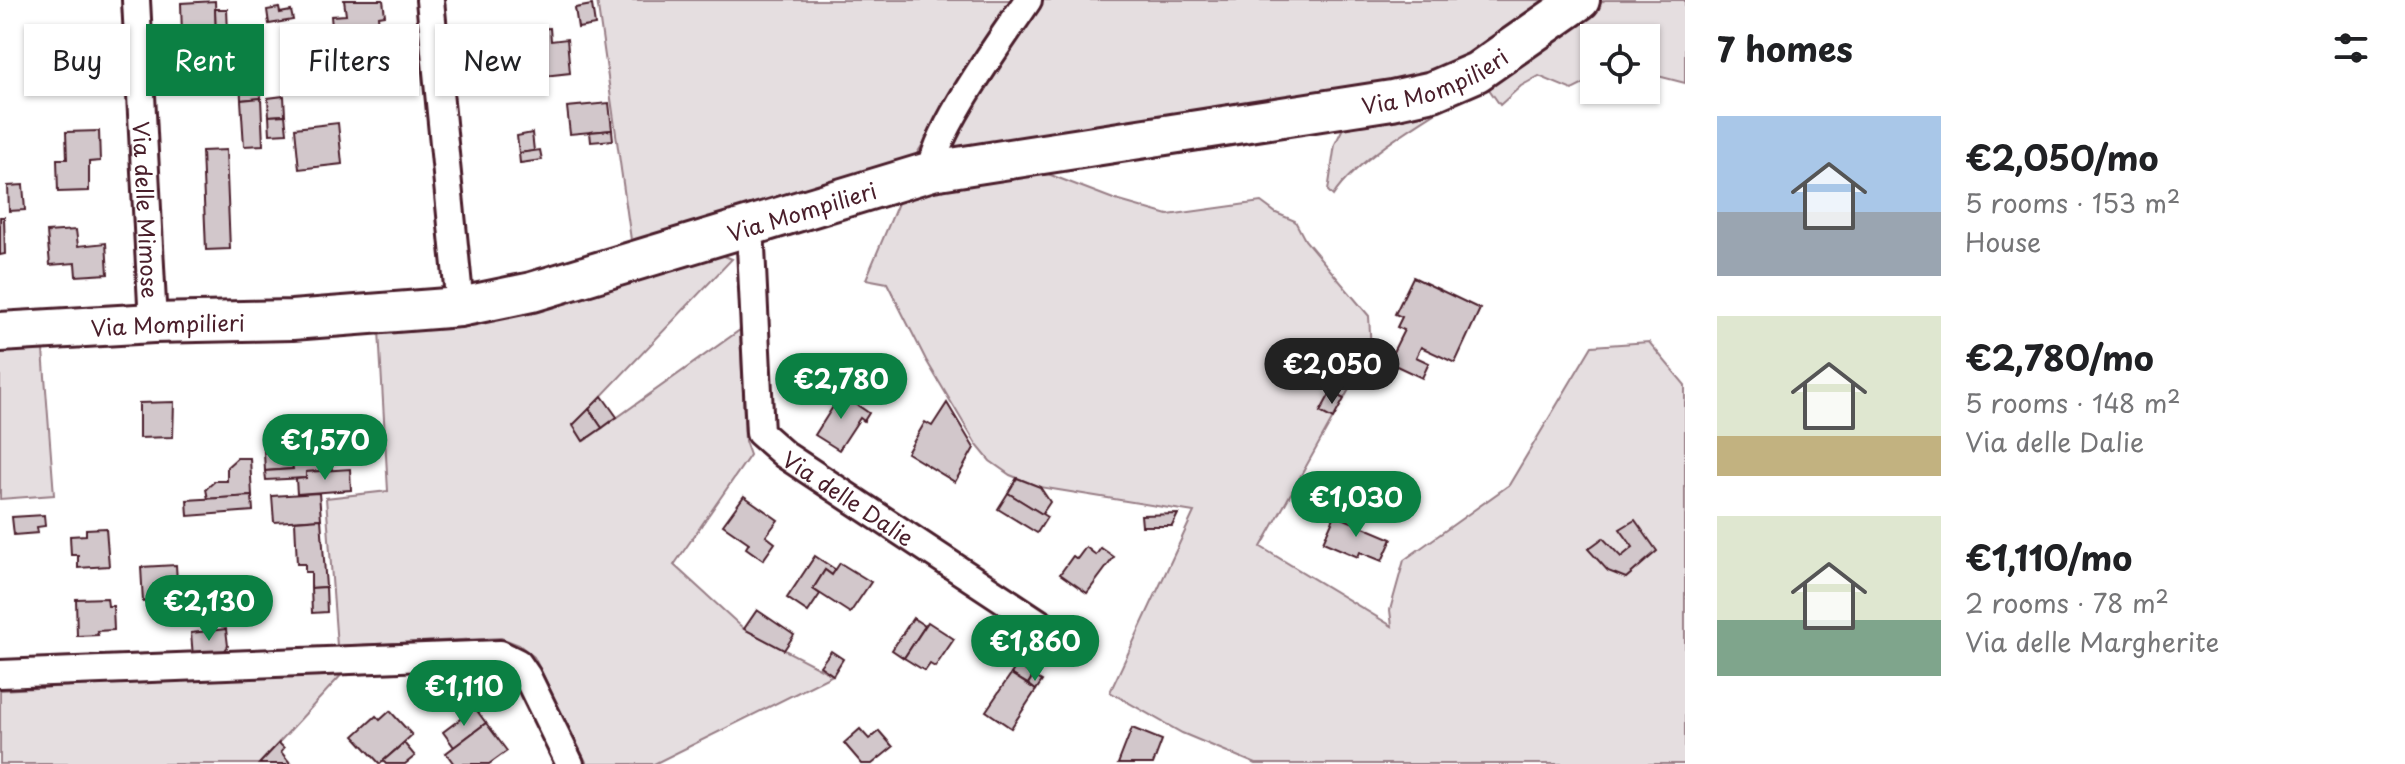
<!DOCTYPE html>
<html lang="en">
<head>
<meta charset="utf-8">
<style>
	body { margin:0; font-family:"Playpen Sans",sans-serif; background:#f2f2f2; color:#202124; height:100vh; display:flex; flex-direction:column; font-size:30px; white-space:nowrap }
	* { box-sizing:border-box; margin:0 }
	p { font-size:26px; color:#757577 }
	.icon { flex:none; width:44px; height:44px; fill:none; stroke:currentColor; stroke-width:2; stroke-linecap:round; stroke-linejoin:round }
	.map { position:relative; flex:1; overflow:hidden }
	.sheet { display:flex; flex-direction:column; background:#fff; width:720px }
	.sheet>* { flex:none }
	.guide { position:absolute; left:24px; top:24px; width:760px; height:72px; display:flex; gap:16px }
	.controls { position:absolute; left:1580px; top:24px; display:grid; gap:16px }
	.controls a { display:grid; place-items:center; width:80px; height:80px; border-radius:0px; background:#fff; box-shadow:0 2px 6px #0004; font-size:40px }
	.price { position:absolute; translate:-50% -68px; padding:0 18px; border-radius:28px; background:#0b8043; color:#fff; font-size:26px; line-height:52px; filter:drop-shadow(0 2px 4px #0008) }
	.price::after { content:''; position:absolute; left:50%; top:48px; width:24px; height:18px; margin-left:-12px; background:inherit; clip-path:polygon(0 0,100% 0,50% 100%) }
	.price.active { background:#222; color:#fff }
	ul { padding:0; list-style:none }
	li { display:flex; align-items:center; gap:24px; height:200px; padding:0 32px }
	li span { display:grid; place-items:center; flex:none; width:224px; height:160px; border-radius:0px; color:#555 }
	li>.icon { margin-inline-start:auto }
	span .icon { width:96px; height:96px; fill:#fffc; stroke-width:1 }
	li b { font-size:34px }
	h2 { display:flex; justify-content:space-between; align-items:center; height:96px; padding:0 32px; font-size:34px }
	.pill { padding:0 28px; border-radius:0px; background:#fff; box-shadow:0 2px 6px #0004; font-size:28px; line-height:72px }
	.pill.active { background:#0b8043; color:#fff }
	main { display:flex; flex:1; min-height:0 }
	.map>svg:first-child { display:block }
</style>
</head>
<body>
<main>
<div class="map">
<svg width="1685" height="764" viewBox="0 0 1685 764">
	<rect width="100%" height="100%" fill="#fff"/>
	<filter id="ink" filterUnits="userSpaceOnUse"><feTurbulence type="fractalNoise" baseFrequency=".0125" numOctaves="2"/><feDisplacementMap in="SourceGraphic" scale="16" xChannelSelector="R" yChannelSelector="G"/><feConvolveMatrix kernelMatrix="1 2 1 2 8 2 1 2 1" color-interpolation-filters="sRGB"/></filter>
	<g filter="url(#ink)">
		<!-- green -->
		<g fill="#e5dee0" stroke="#987e86" stroke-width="2">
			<path d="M597,0h416l-107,171 -273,83z"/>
			<path d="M1039,0h526l-105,70 -512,83 2,-16z"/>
			<path d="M1605,0h80v83l-39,-10v-35h-52v41l-22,11 -33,-14 -18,10 -21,19 -16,-23z"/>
			<path d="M1470,91c-40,25 -113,67 -137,105l-5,-5 7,-47 13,-26z"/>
			<path d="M1048,174l68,26 52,15 93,-13 15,11 19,8 10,19 64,76 2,34 -110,197 131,79 -2,-16 14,-50 105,-75 83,-139 57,-4 36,43v379h-429l-74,-31 -72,-41 84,-180 -154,-25 -30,-12 -20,-14 -14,-17 -50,-84 -39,-77 -21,-4 32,-76 34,-15z"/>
			<path d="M717,253l15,6 -159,167 11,15 156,-111 5,111 5,14 -76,110 70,64 89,46 -179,89h-67l-53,-107 -15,-12 -18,-7 -164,8 -11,-148 62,-7 -9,-161z"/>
			<path d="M43,350l11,145 -54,4v-148z"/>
			<path d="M345,671l-86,93h-259v-74z"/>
		</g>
		<!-- building -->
		<g fill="#d2c7cb" stroke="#4a1f2b" stroke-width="2">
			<path d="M344,0h39l2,15 -7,1 4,41 -47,4 -4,-45 15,-1z"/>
			<path d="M215,1l2,64 -34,2 -2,-64z"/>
			<path d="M592,5l3,20 -17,3 -3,-20z"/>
			<path d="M279,8l1,5 11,-2 2,9 -24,4 -2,-14z"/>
			<path d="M215,9h12l2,48 -12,1z"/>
			<path d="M89,25v13h5l1,32 -35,2 -2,-45z"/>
			<path d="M550,28l1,13 16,-2 3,34 -35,4 -4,-48z"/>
			<path d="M259,72l2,26 -20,2 -1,-27z"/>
			<path d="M284,96l1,19 -16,1 -1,-18z"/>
			<path d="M261,98l2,47 -19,1 -3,-46z"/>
			<path d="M609,103l3,27 -42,4 -3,-27z"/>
			<path d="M285,115l2,18 -17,1 -1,-18z"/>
			<path d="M338,123l4,41 -43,5 -4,-41z"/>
			<path d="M612,130l1,10 -22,2 -1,-10z"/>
			<path d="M99,131l1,30 -11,1v29l-31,1 -1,-33h10l-1,-27z"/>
			<path d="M532,133l2,18 -15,2 -2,-17z"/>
			<path d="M226,150l4,99 -24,1 -4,-99z"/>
			<path d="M540,150l2,10 -22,3 -1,-10z"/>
			<path d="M23,185l2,25 -16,1 -1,-25z"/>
			<path d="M0,217h4l1,37 -5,1z"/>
			<path d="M76,230l2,16 28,-3 2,31 -32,2 -1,-13 -25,2 -3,-33z"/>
			<path d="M1413,277l67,32 -25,54 -34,-16 -5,10 13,6 -7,15 -34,-16 16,-32 -7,-3 5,-10 -7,-3z"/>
			<path d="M843,391l16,10 -3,3 13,9 -5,8 -4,-3 -21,32 -24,-15z"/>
			<path d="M1331,392l13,7 -11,20 -13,-7z"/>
			<path d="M602,396l15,21 -15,11 -13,-19z"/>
			<path d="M174,402l-1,35 -34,1v-35z"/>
			<path d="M947,403l27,45 -19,34 -48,-29 18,-31 7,4z"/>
			<path d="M589,409l13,19 -19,13 -10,-16z"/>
			<circle cx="339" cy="434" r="12"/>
			<path d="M290,432l3,37 -28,2 -2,-37z"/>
			<path d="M237,458h13l2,38 -44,3 -2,-10 9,-8h12v-14z"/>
			<path d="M331,460l1,11 -26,1v6l-40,2 -1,-9 28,-2 -1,-6z"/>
			<path d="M350,469l1,21 -54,4 -1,-15 10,-1v-6z"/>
			<path d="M1017,478l23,9 10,15 -8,12 -34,-21z"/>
			<path d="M319,493l2,26 -47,3 -2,-26z"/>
			<path d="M1008,493l39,24 -10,16 -39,-24z"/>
			<path d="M252,496l1,15 -65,5 -1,-16z"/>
			<path d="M744,496l34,24 -12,16 9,7 -12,17 -17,-12 3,-5 -26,-18z"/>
			<path d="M1178,514l-6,12h-30l-1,-11z"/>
			<path d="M44,515l1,11 -8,1 1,6 -24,2 -2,-18z"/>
			<path d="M1335,515l57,24 -10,22 -22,-9 -2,5 -35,-15z"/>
			<path d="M321,519l5,68 -15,1v-16h-6v-8h-8l-2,-43z"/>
			<path d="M1635,520l22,31 -31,27 -18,-7 -20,-22 15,-11 18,19 12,-10 -13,-18z"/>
			<path d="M106,528l3,38 -31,2v-13h-7l-1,-19 16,-1v-6z"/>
			<path d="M1086,547l10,8 5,-7 13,9 -27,36 -27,-19 13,-18 4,3z"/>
			<path d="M815,556l21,14 -4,5 -7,-5 -12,19 7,5 -12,18 -21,-14z"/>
			<path d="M840,563l31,19 -21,31 -37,-24 12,-19 7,5z"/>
			<path d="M176,565l2,34 -35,3 -2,-35z"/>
			<path d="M326,587l1,25 -15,1 -1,-25z"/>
			<path d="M107,598l1,8h5l1,24 -17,1 1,4 -21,1 -1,-37z"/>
			<path d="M757,610l37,25 -10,15 -40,-21z"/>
			<path d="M913,618l12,8 -21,32 -12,-8z"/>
			<path d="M928,622l26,17 -19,28 -5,-3 -5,7 -21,-13z"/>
			<path d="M226,629l2,17 -7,10 -28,1 -2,-24z"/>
			<path d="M831,651l12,8 -10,16 -13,-9z"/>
			<path d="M1017,665l16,11 -5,8 -17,-10z"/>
			<path d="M1011,674l25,16 -25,38 -25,-17z"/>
			<path d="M1033,676l9,5 -6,9 -8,-6z"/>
			<path d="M475,708l11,15 -32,24 -11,-15z"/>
			<path d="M390,711l22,24 -32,29 -26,-28 22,-20 4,4z"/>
			<path d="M486,723l21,28 -18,13h-35l-8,-11z"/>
			<path d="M1132,728l30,12 -9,24h-35z"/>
			<path d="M860,729l9,10 10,-8 14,16 -21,17h-10l-18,-21z"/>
			<path d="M279,743l5,5 -3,4 10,12h-32z"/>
			<path d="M404,743l11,13 -10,8h-19l-3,-3z"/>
		</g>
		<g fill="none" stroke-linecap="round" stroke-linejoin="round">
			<!-- street casing -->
			<g stroke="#4a1f2b" stroke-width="32">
				<g id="street">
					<path id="s1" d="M136,0l17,323"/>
					<path d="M430,0l30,307"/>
					<path d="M932,171c0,-37 73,-136 96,-171"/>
					<path id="s2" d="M750,227l10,206 25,22 289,191"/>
					<path d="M0,674l500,-20 18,9 9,13 43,88"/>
				</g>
			</g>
			<!-- secondary casing -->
			<g stroke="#4a1f2b" stroke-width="44">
				<g id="secondary">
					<path id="s3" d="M0,332l153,-9 139,-3 168,-13 72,-15 400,-121 460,-71 41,-9 44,-19 103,-72"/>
				</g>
			</g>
			<!-- street -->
			<use href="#street" stroke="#fff" stroke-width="26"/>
			<!-- secondary -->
			<use href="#secondary" stroke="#fff" stroke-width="38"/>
		</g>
	</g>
	<g text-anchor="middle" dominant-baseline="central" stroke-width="6" stroke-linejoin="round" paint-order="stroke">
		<!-- street labels -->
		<g font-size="22" fill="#4a1f2b" stroke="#fff">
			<text stroke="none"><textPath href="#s3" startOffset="1464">Via Mompilieri</textPath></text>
			<text stroke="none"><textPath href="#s1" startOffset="210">Via delle Mimose</textPath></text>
			<text stroke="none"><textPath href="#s3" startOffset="816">Via Mompilieri</textPath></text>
			<text stroke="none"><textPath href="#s3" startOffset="168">Via Mompilieri</textPath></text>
			<text stroke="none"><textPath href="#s2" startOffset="316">Via delle Dalie</textPath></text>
		</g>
	</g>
</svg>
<div class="controls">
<a><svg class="icon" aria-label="locate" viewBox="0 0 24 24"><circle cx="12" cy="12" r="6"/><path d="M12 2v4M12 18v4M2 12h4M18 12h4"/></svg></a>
</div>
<b class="price active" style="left:1332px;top:406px">€2,050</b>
<b class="price" style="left:841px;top:421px">€2,780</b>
<b class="price" style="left:325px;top:482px">€1,570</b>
<b class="price" style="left:1356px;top:539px">€1,030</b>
<b class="price" style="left:209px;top:643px">€2,130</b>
<b class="price" style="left:1035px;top:683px">€1,860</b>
<b class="price" style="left:464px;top:728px">€1,110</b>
<div class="guide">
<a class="pill">Buy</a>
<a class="pill active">Rent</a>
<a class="pill">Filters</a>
<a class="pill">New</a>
</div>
</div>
<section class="sheet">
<h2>7 homes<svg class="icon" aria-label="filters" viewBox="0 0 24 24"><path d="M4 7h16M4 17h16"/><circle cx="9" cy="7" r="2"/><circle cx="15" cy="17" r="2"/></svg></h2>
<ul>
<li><span style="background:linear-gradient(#a9c7e8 60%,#9aa5b1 0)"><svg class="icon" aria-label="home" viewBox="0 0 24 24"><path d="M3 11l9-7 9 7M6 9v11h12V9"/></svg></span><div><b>€2,050/mo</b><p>5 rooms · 153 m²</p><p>House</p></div></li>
<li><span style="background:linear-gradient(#dfe7d0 75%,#c2b280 0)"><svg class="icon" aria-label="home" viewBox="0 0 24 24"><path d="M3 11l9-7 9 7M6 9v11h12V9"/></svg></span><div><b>€2,780/mo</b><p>5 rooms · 148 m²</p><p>Via delle Dalie</p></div></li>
<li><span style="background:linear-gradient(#dfe7d0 65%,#7fa58c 0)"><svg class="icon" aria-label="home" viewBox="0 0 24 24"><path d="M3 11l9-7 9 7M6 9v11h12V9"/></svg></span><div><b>€1,110/mo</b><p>2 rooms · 78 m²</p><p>Via delle Margherite</p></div></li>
</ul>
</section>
</main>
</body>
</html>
